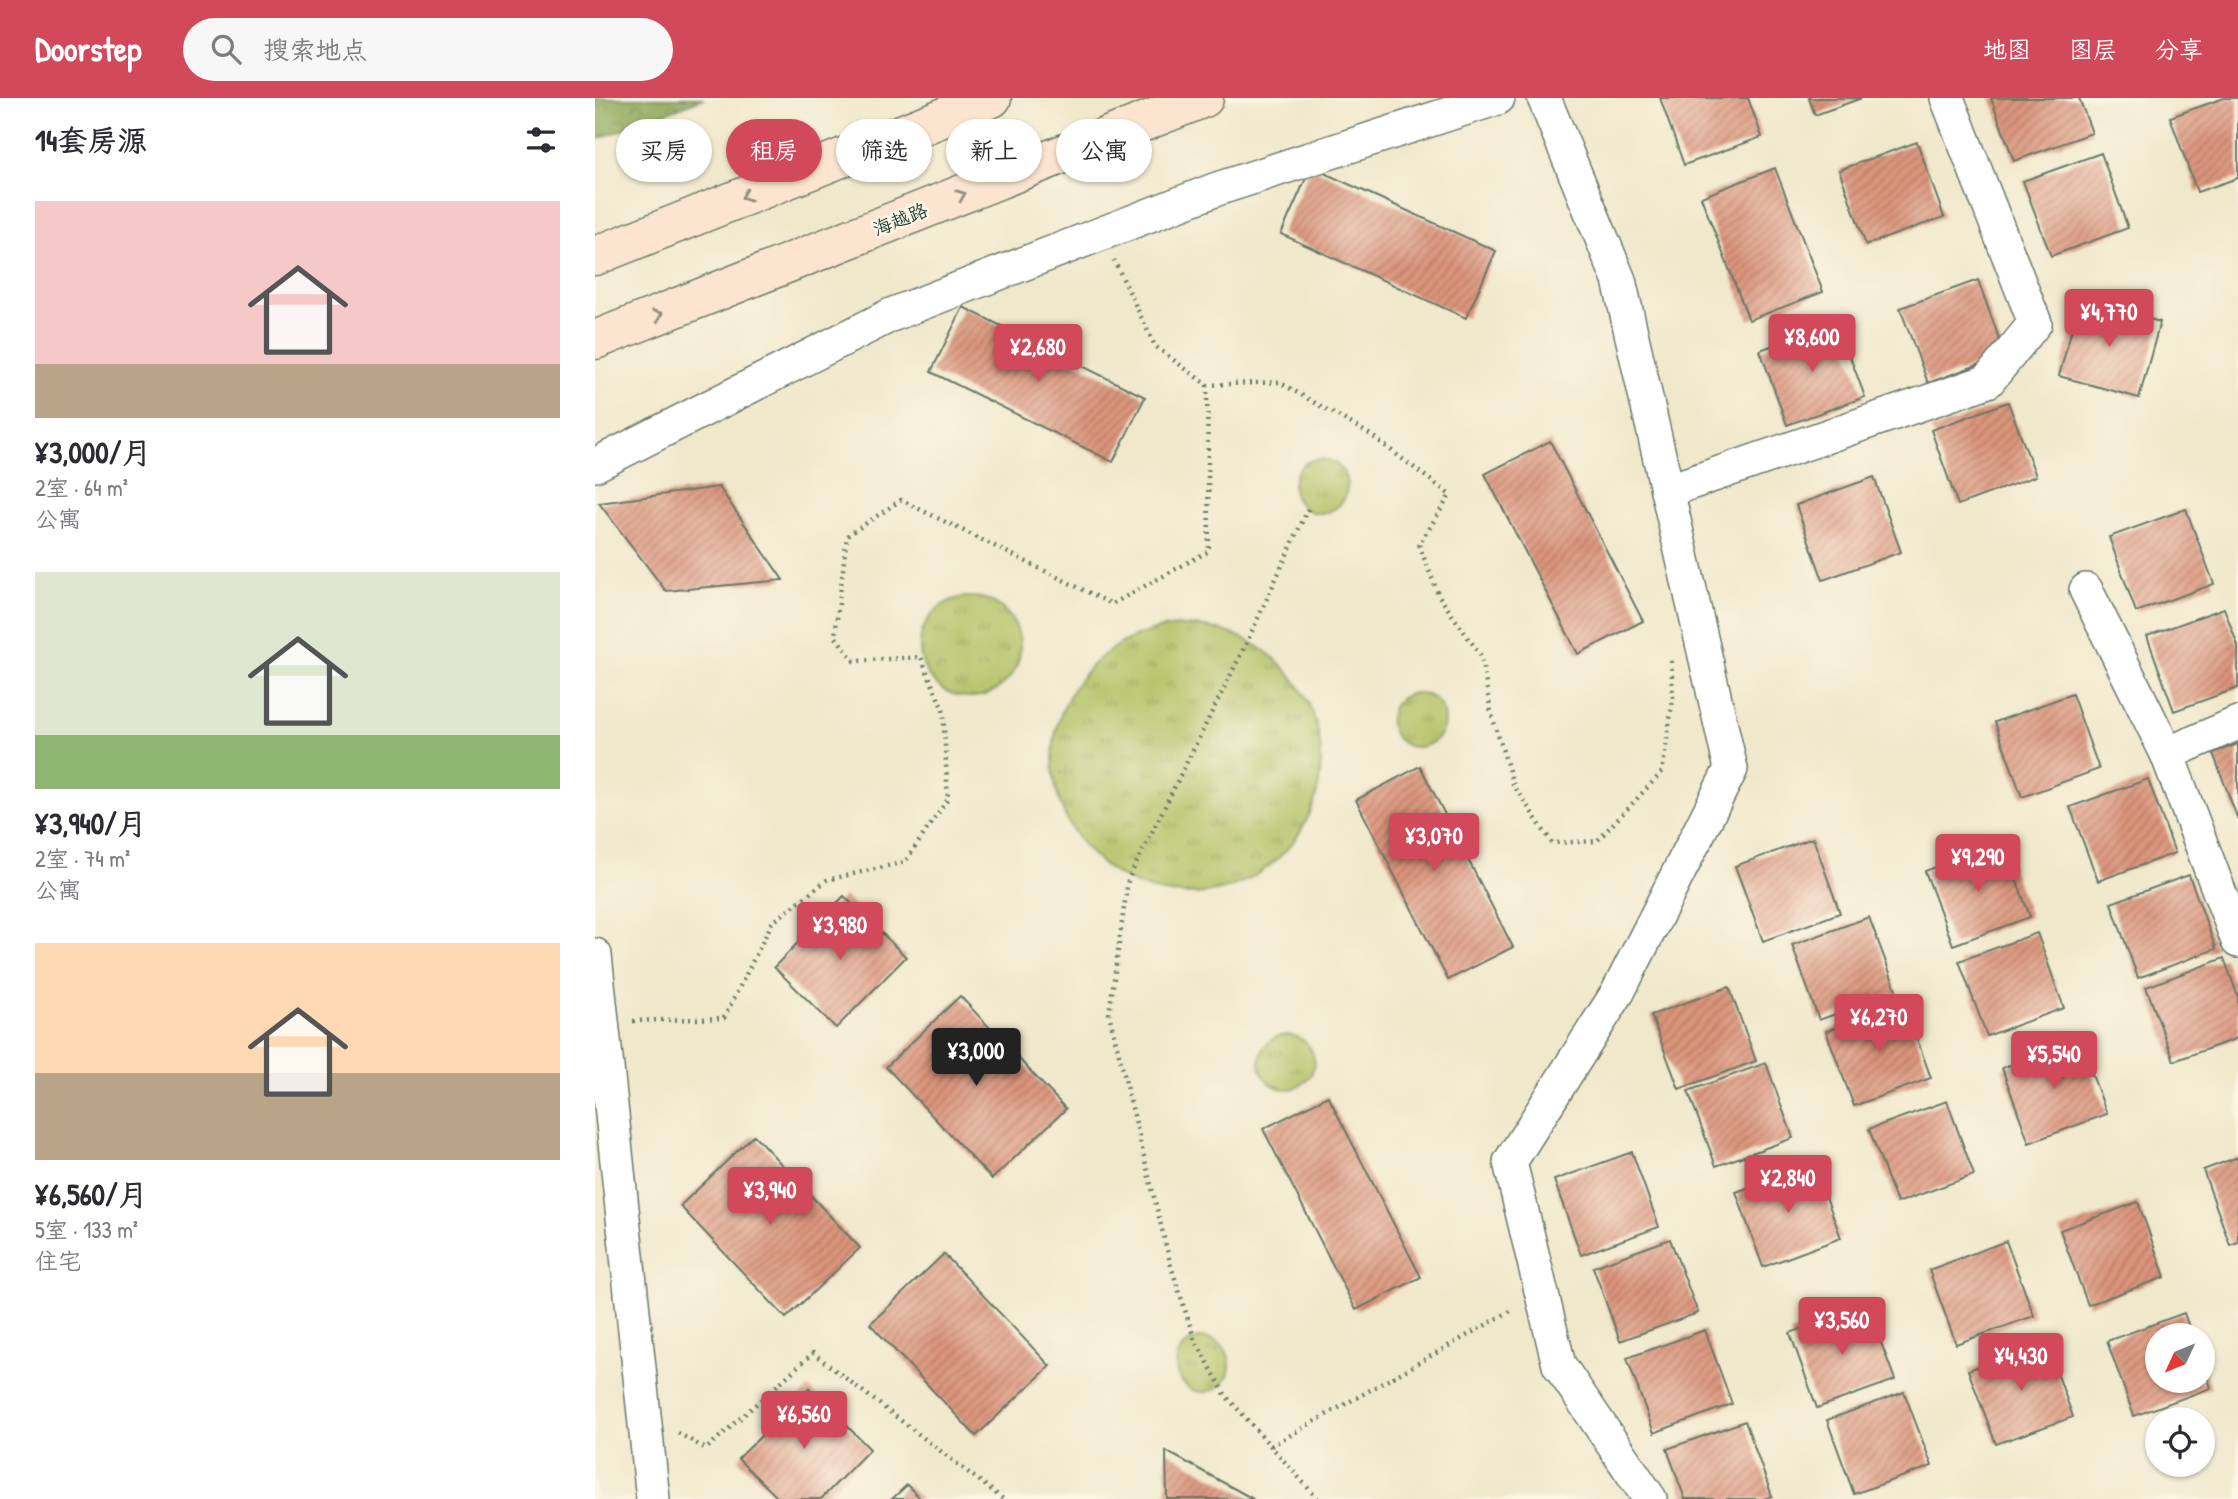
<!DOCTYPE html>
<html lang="zh">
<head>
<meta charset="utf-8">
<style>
	body { margin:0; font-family:"Patrick Hand","LXGW WenKai TC",sans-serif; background:#f7f7f7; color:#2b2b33; height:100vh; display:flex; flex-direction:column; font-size:26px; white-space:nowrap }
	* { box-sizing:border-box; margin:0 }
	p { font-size:23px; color:#7c7c81 }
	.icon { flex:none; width:38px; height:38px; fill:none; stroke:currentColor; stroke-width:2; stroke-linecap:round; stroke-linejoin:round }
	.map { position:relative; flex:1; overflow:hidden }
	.panel { display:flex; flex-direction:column; background:#fff; width:595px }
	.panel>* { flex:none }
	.hud { position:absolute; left:21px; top:21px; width:665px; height:63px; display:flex; gap:14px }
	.needle { width:46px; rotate:226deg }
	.tools { position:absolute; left:1550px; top:1225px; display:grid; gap:14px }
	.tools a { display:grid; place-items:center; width:70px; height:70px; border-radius:50%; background:#fff; box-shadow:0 2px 5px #0004; font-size:35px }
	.price { position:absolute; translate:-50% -60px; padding:0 16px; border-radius:7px; background:#d1495b; color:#fff; font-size:23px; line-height:46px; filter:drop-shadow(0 2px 4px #0008) }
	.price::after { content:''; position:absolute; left:50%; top:42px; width:21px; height:16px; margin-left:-10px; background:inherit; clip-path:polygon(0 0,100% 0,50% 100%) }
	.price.on { background:#222; color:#fff }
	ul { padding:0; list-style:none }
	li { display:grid; align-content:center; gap:14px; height:371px; padding:0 35px }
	li span { display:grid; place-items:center; height:217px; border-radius:0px; color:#555 }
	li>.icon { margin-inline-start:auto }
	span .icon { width:126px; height:126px; fill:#fffc; stroke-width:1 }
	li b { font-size:30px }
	h2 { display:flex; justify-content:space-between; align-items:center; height:84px; padding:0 35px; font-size:30px }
	.pill { padding:0 24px; border-radius:32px; background:#fff; box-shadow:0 2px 5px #0004; font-size:24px; line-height:63px }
	.pill.on { background:#d1495b; color:#fff }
	header { display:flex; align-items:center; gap:42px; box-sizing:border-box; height:98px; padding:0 35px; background:#d1495b; color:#fff }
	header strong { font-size:33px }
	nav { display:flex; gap:38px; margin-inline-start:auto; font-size:24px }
	.search { width:490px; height:63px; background:#f7f7f7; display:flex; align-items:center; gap:18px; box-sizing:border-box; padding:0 24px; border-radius:38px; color:#7c7c81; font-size:26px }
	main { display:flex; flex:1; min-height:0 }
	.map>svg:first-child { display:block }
</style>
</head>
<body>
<header>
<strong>Doorstep</strong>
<div class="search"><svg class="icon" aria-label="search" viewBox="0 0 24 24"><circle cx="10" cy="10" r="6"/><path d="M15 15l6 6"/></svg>搜索地点</div>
<nav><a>地图</a><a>图层</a><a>分享</a></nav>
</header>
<main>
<section class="panel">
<h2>14套房源<svg class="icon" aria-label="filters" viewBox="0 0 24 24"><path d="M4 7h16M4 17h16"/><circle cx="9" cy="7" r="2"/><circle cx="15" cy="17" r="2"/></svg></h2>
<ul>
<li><span style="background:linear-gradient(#f6c9c9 75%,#b9a48a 0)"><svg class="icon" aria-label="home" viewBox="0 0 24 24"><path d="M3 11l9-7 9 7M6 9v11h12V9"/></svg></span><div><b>¥3,000/月</b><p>2室 · 64 m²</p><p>公寓</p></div></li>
<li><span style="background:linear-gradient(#dfe7d0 75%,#8fb573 0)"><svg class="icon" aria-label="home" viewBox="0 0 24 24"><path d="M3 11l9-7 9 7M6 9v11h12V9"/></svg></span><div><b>¥3,940/月</b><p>2室 · 74 m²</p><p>公寓</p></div></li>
<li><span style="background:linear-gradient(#ffd9b3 60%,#b9a48a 0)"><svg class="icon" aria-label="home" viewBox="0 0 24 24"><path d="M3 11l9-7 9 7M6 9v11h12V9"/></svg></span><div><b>¥6,560/月</b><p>5室 · 133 m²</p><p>住宅</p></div></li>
</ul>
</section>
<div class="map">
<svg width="1643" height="1401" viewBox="0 0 1643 1401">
	<defs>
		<pattern id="grass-tufts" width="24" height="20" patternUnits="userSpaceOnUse" patternTransform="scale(1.75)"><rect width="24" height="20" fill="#b0bf61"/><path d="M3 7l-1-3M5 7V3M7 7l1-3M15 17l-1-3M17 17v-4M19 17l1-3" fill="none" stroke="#8f9c51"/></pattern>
		<pattern id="forest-crowns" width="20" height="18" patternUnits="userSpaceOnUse" patternTransform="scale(1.75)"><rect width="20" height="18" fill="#8ca657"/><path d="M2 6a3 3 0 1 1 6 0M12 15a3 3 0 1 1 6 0" fill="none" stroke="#728849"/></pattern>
		<pattern id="building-hatch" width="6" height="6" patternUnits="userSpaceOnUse" patternTransform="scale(1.75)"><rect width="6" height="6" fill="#db947b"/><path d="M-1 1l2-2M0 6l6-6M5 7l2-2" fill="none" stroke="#b17a66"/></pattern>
	</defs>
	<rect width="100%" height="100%" fill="#fcf5e5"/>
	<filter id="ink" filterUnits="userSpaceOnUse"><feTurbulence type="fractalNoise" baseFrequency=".0143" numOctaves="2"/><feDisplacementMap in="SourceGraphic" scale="14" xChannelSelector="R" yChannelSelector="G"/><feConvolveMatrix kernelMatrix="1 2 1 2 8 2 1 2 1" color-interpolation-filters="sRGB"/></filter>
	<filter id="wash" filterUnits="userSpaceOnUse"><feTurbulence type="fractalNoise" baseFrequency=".00686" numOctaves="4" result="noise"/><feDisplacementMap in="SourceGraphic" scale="28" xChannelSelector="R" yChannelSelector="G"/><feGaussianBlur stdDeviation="1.57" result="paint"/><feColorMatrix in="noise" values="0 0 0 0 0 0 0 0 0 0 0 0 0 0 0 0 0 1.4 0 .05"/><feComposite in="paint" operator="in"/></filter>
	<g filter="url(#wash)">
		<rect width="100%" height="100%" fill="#f0e8cb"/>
		<!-- grass -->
		<g fill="url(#grass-tufts)" stroke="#687e4a" stroke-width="2">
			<circle cx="725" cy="388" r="27"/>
			<circle cx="375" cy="549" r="50"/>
			<circle cx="592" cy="662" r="134"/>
			<circle cx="822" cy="622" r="27"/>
			<circle cx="692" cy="964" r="27"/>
			<circle cx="608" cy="1267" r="27"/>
		</g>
		<!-- forest -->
		<path fill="url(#forest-crowns)" stroke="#567246" stroke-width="2" d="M0,0h109l-109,42z"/>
		<g id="blocks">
			<!-- building -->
			<g fill="url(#building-hatch)">
				<path d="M1065,0h88l14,39 -78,28z"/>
				<path d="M1214,0h53l-47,17z"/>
				<path d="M1396,0h88l13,35 -78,28z"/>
				<path d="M1629,0h14v80l-41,14 -27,-75z"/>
				<path d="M1322,44l27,75 -78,28 -27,-75z"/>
				<path d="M1506,55l27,75 -77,28 -28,-75z"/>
				<path d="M716,69l185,84 -30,67 -185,-84z"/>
				<path d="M1180,70l48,124 -74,28 -48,-123z"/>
				<path d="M1383,182l27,75 -77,28 -28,-75z"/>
				<path d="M1485,201l80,23 -21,76 -80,-22z"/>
				<path d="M368,209l182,90 -32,65 -182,-90z"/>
				<path d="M1242,224l28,75 -78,28 -27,-75z"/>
				<path d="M1413,304l28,74 -78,29 -27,-75z"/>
				<path d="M955,343l93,180 -65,33 -93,-180z"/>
				<path d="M1279,379l27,75 -78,28 -27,-75z"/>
				<path d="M124,389l64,93 -117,11 -67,-88z"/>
				<path d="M1591,411l28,75 -78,28 -27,-75z"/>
				<path d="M1629,510l14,38v42l-64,23 -27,-75z"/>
				<path d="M1477,596l27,75 -77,28 -27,-75z"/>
				<path d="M1643,646v76l-25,-67z"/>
				<path d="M825,668l93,181 -65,33 -92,-180z"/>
				<path d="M1553,681l27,74 -77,28 -28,-74z"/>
				<path d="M1218,740l27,75 -77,28 -28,-75z"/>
				<path d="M1408,744l27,75 -77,28 -28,-74z"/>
				<path d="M1594,777l27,74 -78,29 -27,-75z"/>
				<path d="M249,798l62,61 -70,71 -62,-61z"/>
				<path d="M1274,819l28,75 -78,28 -27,-75z"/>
				<path d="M1442,835l27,75 -77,28 -28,-75z"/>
				<path d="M1629,860l14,39v41l-64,23 -28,-74z"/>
				<path d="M1134,889l27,74 -77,28 -28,-74z"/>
				<path d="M365,898l106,113 -74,70 -106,-112z"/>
				<path d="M1309,905l27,75 -77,28 -28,-75z"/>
				<path d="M1484,942l28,74 -78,29 -27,-75z"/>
				<path d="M1171,965l27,75 -77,28 -28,-75z"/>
				<path d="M733,998l93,181 -65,33 -93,-181z"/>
				<path d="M1352,1003l27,74 -77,28 -28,-74z"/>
				<path d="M159,1037l106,113 -74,70 -106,-112z"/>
				<path d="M1037,1054l27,75 -78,28 -27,-75z"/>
				<path d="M1643,1059v85l-8,3 -27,-75z"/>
				<path d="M1219,1066l27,74 -78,29 -27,-75z"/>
				<path d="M1543,1104l27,75 -77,28 -28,-75z"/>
				<path d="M1075,1141l28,74 -78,28 -27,-74z"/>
				<path d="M1411,1143l28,75 -78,28 -27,-74z"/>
				<path d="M349,1156l106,112 -74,70 -106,-112z"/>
				<path d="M1272,1207l28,75 -78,28 -27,-75z"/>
				<path d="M1589,1215l8,22h-34v46h45l1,-15 7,22 -77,28 -27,-75z"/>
				<path d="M1110,1232l27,74 -78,29 -27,-75z"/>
				<path d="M1451,1244l27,75 -77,27 -28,-74z"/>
				<path d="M214,1290l61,61 -49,50h-42l-41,-40z"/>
				<path d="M1309,1294l28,74 -78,28 -27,-74z"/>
				<path d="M1150,1323l27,75 -9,3h-78l-18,-50z"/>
				<path d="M571,1353l87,48h-86z"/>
				<path d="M312,1387l14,14h-29z"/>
			</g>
		</g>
	</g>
	<g filter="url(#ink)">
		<use href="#blocks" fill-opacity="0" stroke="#687969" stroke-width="2"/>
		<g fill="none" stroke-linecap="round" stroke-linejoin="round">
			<!-- street casing -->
			<g stroke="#687969" stroke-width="36">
				<g id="street">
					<path d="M949,0l75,182 112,489 -113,223 -108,170 49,203 91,134"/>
					<path d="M0,367l296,-150 326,-126 281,-91"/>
					<path d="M1072,393l321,-110 47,-58 -88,-225"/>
					<path d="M1491,492l81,164 71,187"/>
					<path d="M1572,656l71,-31"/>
					<path d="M0,857l58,544"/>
				</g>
			</g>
			<!-- secondary casing -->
			<g stroke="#687969" stroke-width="41">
				<g id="secondary">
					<path d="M0,158l397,-158"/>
					<path d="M0,242l609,-242"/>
				</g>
			</g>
			<!-- path -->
			<g stroke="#687969" stroke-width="4.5" stroke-dasharray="2 5" stroke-linecap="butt">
				<path d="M612,287l72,-3 92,53 79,60 -31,50 20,51 42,60 10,56 22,72 39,59 45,-2 65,-69 11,-73 -2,-43"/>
				<path d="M713,411l-60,131 -120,240 -19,134 62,252 23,72 32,58 92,103"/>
				<path d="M38,923l91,-3 48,-95 55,-43 78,-18 43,-63 -5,-89 -22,-53 -67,4 -19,-25 12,-100 54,-36 211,104 97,-53 -2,-166 -52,-39 -41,-86"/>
				<path d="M83,1335l28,16 107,-96 190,146"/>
				<path d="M676,1348l243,-137"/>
			</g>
			<!-- street -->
			<use href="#street" stroke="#fff" stroke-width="33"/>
			<!-- secondary -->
			<use href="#secondary" stroke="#fce5d0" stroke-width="38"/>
		</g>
		<!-- one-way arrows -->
		<defs><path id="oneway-chevron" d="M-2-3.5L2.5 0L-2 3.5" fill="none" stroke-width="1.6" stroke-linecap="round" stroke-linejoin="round" transform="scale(1.75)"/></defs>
		<g stroke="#8e9182">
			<use href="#oneway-chevron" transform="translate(366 97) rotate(-22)"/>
			<use href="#oneway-chevron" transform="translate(151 98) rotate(158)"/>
			<use href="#oneway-chevron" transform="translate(63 217) rotate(-22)"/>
		</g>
	</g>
	<g text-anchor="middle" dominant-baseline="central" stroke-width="5" stroke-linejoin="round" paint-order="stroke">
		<!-- street labels -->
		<g font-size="19" fill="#1f3d34" stroke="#fcf5e5">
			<text transform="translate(305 121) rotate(-22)">海越路</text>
		</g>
	</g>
</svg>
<div class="tools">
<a><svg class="needle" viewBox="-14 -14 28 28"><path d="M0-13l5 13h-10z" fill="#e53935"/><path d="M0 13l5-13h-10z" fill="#7c7c81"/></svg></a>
<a><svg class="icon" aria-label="locate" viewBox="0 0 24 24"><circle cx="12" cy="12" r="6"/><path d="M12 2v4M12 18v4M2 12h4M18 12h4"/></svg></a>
</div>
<b class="price" style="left:1514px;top:251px">¥4,770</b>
<b class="price" style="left:1217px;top:276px">¥8,600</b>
<b class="price" style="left:443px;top:286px">¥2,680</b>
<b class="price" style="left:839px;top:775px">¥3,070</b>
<b class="price" style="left:1383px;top:796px">¥9,290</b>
<b class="price" style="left:245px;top:864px">¥3,980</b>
<b class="price" style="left:1284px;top:956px">¥6,270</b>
<b class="price on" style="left:381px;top:990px">¥3,000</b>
<b class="price" style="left:1459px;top:993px">¥5,540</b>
<b class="price" style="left:1193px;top:1117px">¥2,840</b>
<b class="price" style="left:175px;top:1129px">¥3,940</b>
<b class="price" style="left:1247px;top:1259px">¥3,560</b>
<b class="price" style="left:1426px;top:1295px">¥4,430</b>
<b class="price" style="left:209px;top:1353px">¥6,560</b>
<div class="hud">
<a class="pill">买房</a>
<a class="pill on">租房</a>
<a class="pill">筛选</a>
<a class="pill">新上</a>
<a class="pill">公寓</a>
</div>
</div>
</main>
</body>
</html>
